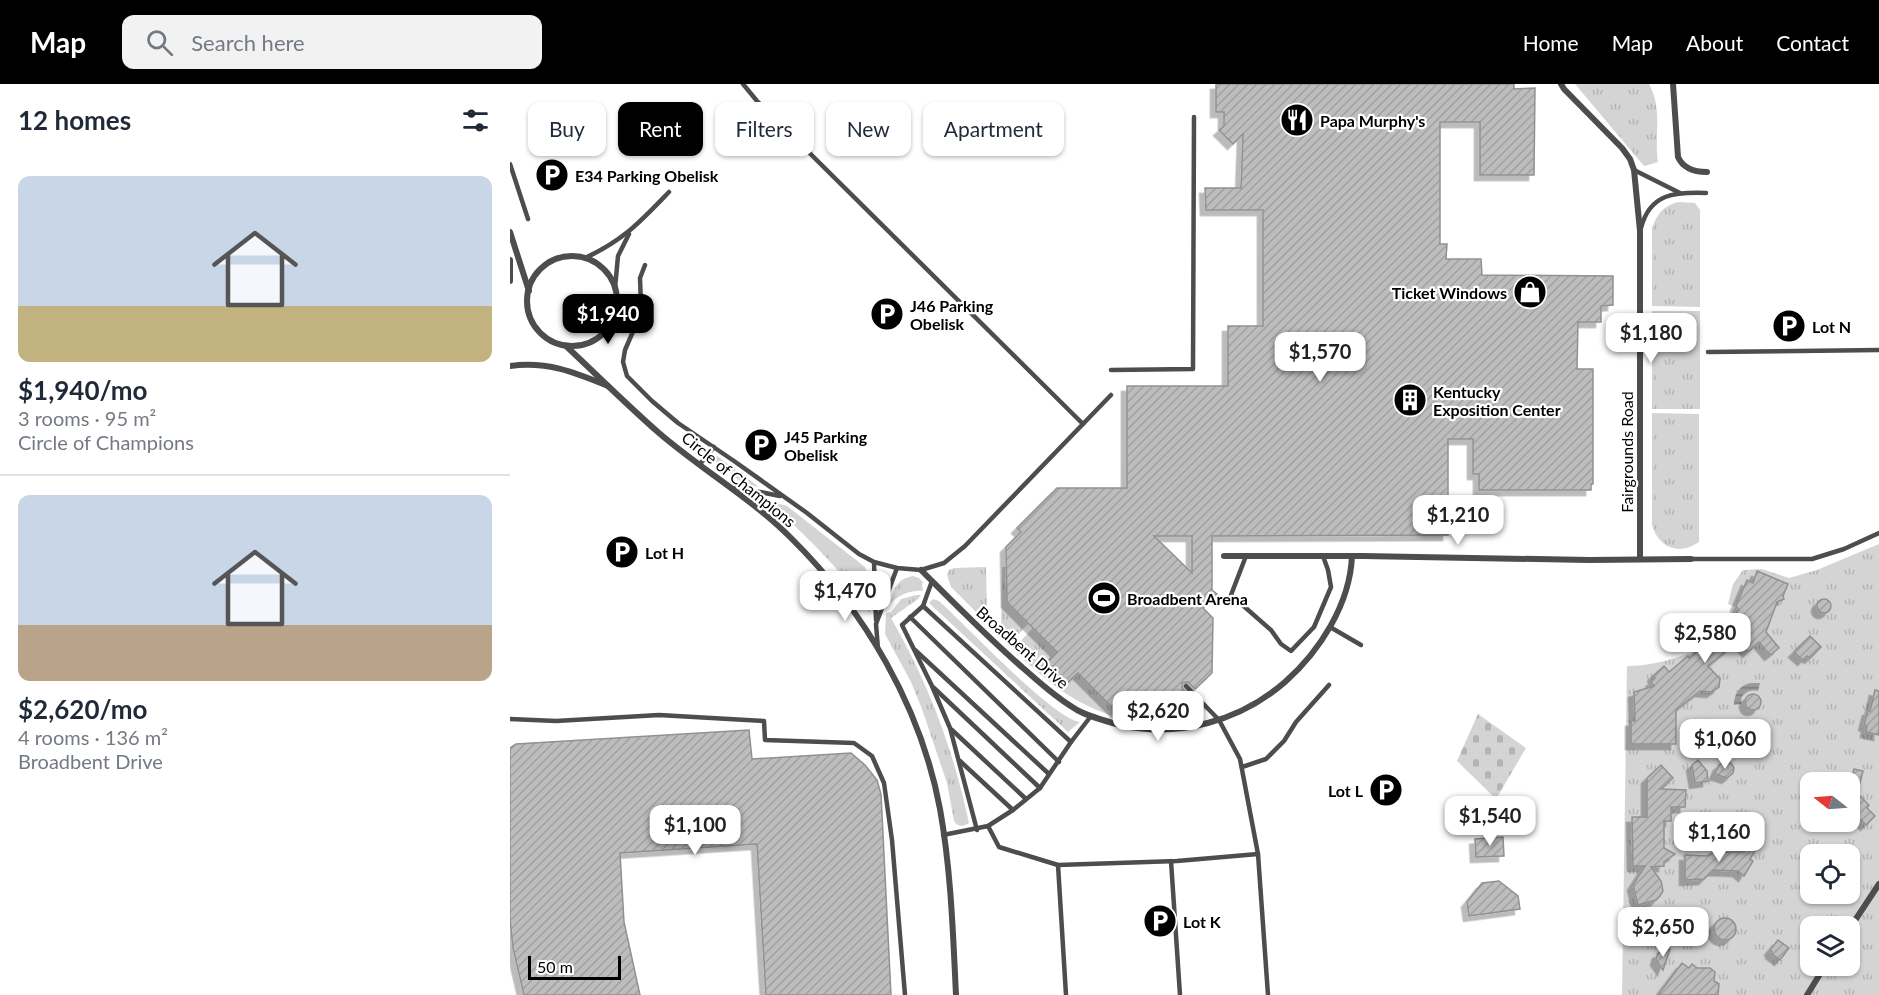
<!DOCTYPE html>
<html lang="en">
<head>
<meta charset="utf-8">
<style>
	body { margin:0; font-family:Lato,sans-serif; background:#f2f2f3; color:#1f2937; height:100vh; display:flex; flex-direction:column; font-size:22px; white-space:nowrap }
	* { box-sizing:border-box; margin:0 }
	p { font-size:20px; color:#747a83 }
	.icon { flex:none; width:33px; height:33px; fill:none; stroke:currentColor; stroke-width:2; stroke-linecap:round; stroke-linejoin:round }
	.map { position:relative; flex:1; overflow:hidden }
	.sheet { display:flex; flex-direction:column; background:#fff; width:510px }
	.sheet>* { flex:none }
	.top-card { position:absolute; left:18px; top:18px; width:570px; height:54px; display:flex; gap:12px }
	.needle { width:39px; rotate:287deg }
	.buttons { position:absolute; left:1290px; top:688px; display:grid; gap:12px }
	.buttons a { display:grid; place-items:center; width:60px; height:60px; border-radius:12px; background:#fff; box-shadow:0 2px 4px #0004; font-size:30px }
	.scale { position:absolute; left:18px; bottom:15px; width:93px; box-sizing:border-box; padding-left:6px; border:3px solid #000; border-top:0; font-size:16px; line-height:21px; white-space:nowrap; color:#000; -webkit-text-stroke:4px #fff; paint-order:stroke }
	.price { position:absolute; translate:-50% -51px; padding:0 14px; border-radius:12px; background:#fff; color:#222; font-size:20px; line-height:39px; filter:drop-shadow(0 2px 3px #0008) }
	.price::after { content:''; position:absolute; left:50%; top:36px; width:18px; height:14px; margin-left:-9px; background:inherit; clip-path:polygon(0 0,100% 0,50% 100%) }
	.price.current { background:#000; color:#fff }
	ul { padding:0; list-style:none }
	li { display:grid; align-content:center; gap:12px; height:318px; padding:0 18px }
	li+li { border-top:2px solid #e0e1e3 }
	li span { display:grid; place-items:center; height:186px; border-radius:12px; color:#555 }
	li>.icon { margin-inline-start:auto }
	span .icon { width:108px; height:108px; fill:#fffc; stroke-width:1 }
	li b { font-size:26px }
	h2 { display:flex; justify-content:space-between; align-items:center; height:72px; padding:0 18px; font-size:26px }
	.chip { padding:0 21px; border-radius:12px; background:#fff; box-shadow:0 2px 4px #0004; font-size:21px; line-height:54px }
	.chip.current { background:#000; color:#fff }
	header { display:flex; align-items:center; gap:36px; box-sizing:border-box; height:84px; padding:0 30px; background:#000; color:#fff }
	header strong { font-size:28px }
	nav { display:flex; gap:33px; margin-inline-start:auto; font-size:21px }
	.search { width:420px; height:54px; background:#f2f2f3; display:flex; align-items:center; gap:15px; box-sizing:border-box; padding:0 21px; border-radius:12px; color:#747a83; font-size:22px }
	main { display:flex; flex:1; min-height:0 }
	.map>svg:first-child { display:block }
</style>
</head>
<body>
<header>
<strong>Map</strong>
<div class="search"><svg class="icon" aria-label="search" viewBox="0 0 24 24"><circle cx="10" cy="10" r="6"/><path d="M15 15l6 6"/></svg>Search here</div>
<nav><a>Home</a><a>Map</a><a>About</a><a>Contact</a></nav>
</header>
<main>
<section class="sheet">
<h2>12 homes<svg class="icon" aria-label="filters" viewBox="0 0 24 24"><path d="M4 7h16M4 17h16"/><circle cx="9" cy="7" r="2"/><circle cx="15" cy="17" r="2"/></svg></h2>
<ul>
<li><span style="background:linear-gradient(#c9d6e8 70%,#c2b280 0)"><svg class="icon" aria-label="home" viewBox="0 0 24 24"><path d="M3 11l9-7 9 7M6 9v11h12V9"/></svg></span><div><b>$1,940/mo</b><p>3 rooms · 95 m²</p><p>Circle of Champions</p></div></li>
<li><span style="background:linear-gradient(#c9d6e8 70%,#b9a48a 0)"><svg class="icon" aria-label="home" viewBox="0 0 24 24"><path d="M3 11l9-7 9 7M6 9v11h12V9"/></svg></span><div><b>$2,620/mo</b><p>4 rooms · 136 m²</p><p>Broadbent Drive</p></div></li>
</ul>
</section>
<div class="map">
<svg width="1369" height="911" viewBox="0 0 1369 911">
	<defs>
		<pattern id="grass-tufts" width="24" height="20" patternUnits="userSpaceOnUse" patternTransform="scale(1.5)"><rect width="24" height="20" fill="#d4d4d4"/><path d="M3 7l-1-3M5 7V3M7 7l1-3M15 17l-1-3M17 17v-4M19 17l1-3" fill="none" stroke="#b4b4b4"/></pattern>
		<pattern id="cemetery-stones" width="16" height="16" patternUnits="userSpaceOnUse" patternTransform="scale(1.5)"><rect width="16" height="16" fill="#d4d4d4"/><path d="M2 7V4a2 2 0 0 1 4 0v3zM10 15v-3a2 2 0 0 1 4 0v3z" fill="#b4b4b4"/></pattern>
		<pattern id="water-rules" width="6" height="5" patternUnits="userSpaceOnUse" patternTransform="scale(1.5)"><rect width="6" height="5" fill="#9b9b9b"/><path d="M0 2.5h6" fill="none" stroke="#7c7c7c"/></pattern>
		<pattern id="building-hatch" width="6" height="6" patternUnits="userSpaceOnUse" patternTransform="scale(1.5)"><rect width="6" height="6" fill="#bdbdbd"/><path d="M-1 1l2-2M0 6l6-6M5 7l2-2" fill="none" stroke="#a1a1a1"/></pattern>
		<filter id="shadow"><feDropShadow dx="-5.5" dy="5.5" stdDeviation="0" flood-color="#0004"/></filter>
	</defs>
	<rect width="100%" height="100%" fill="#fff"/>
	<!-- grass -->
	<g fill="url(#grass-tufts)" fill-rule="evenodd">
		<path d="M1065,0h74c14,25 5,52 9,78l-14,4z"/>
		<path d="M1168,118l17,1 5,7v97l-48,-1v-78c5,-14 11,-22 26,-26z"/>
		<rect x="1142" y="227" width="48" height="98"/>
		<path d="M1142,329l47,1v128c-20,14 -40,6 -47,-17z"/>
		<path d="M207,372l42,31 -15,-3 -29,-22 -1,-3z"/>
		<path d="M257,417l20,5 78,61 5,14v32c-28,-43 -64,-78 -103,-112z"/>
		<path d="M1369,460v451h-257l5,-329c25,0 47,-7 71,-16l6,7 13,-13 9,-5 -11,-11 11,-10 5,5 4,-7 -3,-2 3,-7 -7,-3 5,-20 10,-14 19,-1 27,9 28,-8zM1300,699h40v39h-40zM1300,771h40v39h-40zM1300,843h40v39h-40z"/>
		<path d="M476,483l1,39 -1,5 -4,4 -5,-2 -26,-26 -4,-12 2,-5 5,-2z"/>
		<path d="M492,483h5v35l22,21 -21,22 -6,-8 -1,-5z"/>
		<path d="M403,492l6,2 5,5h-2l1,8c-13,-1 -24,4 -33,13 4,-15 6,-25 23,-28z"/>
		<path d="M406,511h5l-3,4 -27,19c38,66 62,131 78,205 -5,3 -11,5 -15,-2l-7,-38 -25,-74 -11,-27 -26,-48 1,-21 5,-1 10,-13z"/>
		<path d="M423,515l6,2c26,23 113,117 141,121l-12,10 -139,-129z"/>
		<path d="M523,544l24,24 -11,11 20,21 12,-11 39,39 24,1v9c-55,-8 -90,-36 -128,-73z"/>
		<path d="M680,610l16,16 -24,7h-34v-4h23z"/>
	</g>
	<!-- cemetery -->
	<path fill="url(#cemetery-stones)" d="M968,630l48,34 -30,51 -39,-38z"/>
	<!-- water -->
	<path fill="url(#water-rules)" d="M1241,599h9l-2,8c-10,-2 -18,3 -17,13l-7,1c0,-12 6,-20 17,-22z"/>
	<!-- building -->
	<g fill="url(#building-hatch)" stroke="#919191" stroke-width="1.5" fill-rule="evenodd" filter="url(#shadow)">
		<path d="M706,0h298v5l21,-1 -1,87h-54v-53h-40v122h7l-1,15h35l1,16 131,1v29l-12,1v16h-23l-1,47h16v115h-2v6h-112v-16h-6v-35h-25v96l-236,1v54l5,4 -14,14 10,10 -1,55 -17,16 -7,-7 -6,1v5l7,8 -18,17 -54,-1 -39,-39 -12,11 -20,-21 11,-11 -50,-50 -1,-55 15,-15 -4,-4 40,-40h70v-102h101v-60h35v-116h-57l-1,-22h36l2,-54 -10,10 -14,-14 5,-4v-14h-8zM644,452h38v37z"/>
		<path d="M1247,487l31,13 -5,12 1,3 -7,3 -11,30 13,16 -9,7 -11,-13 -11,10 -13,-16 -8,5 -1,-2 5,8 -23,19 12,13 -1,8 -7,5 -12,-1 -24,19v34h-45v-23h4l-1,-29 20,-6 -3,-4 4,-4 -2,-2 11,-10 5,6 19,-16 1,2 9,-8 5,7 21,-20 -7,-7 22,-20 -3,-4 11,-26 6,3z"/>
		<circle cx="1314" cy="522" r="7"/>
		<path d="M1300,552l11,11 -11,11 -3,-2 -4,4 -9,-8z"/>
		<path d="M1365,606l4,1v44l-13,-3 1,-6 -3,-1 4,-15 2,1z"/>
		<circle cx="1243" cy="618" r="8"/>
		<path d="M239,646l3,29 99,-6 14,12 12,15 4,14 10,201h-125l-9,-151 -137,9 4,69 16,73h-116l-11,-47 -3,-29v-171l6,-4z"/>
		<path d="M1188,676l9,11 1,10 -13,2 -3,-18z"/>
		<path d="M1213,678l8,1 3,5 -1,5 -6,5 -12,-4 4,-9z"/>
		<path d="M1151,681l12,13 -12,11 25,1 -1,17h-14v14h-7v27l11,6 -11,8v4l-13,1 10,14 2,10 -3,5 -4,4 -18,5 -5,-20 12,-19h-12l-1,-49h15v-39z"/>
		<path d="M1344,685l9,2 -3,12 -9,-2z"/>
		<path d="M1350,712l9,9 -2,3 8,8 -9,9 -14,-14 2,-2 -3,-3z"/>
		<path d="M993,753l1,19 -28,1 -1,-18z"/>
		<path d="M1239,757l9,5 -8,13 3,2 -9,15 -6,-5 -25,-1 -9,9 -19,1v-25l22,1 7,-4h30z"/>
		<path d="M989,797l19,15 2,13 -51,7 -2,-14 15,-19z"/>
		<path d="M1130,823l17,19 -11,11 -18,-18z"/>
		<circle cx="1215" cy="845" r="11"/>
		<path d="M1268,856l11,8 -9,12 -9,-7 1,-1 -2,-2z"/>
		<path d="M1160,865l-7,21 -7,-10 1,-4 1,-3z"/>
		<path d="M1172,879l7,5 3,-4 5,4h13l5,4 -1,9 5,3 -1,11h-60z"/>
	</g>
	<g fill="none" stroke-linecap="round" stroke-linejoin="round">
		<!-- service -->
		<g stroke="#4d4d4d" stroke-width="4.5">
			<path d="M233,0l14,17 326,323"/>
			<path d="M0,80l18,55"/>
			<path d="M1124,86l46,23"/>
			<path d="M1131,144c9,-35 34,-36 65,-35"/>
			<path d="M75,174c39,-18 55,-36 84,-66"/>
			<path d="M135,181l-5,13 1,27 -3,15 -13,30 -2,12 4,14 25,25 26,22 56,38 73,52 52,41 15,8 23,6 24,2 23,-7 21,-17 146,-151"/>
			<path d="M105,204l3,-32 11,-22"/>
			<path d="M1198,268l171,-2"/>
			<path d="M601,286l82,-1 1,-252"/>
			<path d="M190,380l14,-17"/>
			<path d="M220,402l50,10"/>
			<path d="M736,472l-15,39 40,35 10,14 10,7 23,-24 17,-40 -3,-17 -5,-14"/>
			<path d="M1181,475h121l32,-10 35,-16"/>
			<path d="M364,478l2,58"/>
			<path d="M422,497l-9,25 -21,19 30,61 18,42 27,102"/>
			<path d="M413,522l148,136"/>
			<path d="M400,533l149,145"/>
			<path d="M820,543l31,18"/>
			<path d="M368,565l-2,-25 21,-56"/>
			<path d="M405,566l134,124"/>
			<path d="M424,604l106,100"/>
			<path d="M0,635l46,2 103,-6 105,6 1,19 89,3 18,13 12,27 8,57 13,155"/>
			<path d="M442,646l74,69"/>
			<path d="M450,677l53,49 27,-22 31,-46 20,-26"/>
			<path d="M732,683l24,-8 18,-18 12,-19 33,-37"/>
			<path d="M478,742l11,21 59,18 119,-4 81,-7 -18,-95 -21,-39 -33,-34"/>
			<path d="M433,751l45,-9 25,-16"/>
			<path d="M748,770l10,141"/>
			<path d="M661,777l9,134"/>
			<path d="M548,781l8,130"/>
		</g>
		<!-- minor -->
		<g stroke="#4d4d4d" stroke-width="6">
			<path d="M1051,0l3,5 58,59 8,11 4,11 6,61v328"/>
			<path d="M1163,0l5,73c5,11 17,15 29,15"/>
			<path d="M0,148l19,59"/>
			<circle cx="62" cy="217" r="45"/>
			<path d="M0,176v21"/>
			<path d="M56,262c31,29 61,59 93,87 43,37 92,65 132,105 74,73 130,169 149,271 11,61 13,124 16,186"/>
			<path d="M0,282c37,-5 64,6 98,20"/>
			<path d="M714,472h139l226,4 102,-1"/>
			<path d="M411,486c33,33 66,67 102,98 17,15 34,30 54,42 13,7 28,11 43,15 59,13 120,-4 165,-43 35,-31 65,-78 67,-126"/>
			<path d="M1340,844l29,-44"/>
			<path d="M1297,911l18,-29"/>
		</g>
	</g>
	<!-- icons -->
	<defs>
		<g id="restaurant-disc" transform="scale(1.725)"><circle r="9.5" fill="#000" stroke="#fff"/><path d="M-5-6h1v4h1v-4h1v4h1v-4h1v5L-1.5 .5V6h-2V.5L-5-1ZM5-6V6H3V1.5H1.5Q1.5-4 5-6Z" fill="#fff"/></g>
		<g id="parking-disc" transform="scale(1.725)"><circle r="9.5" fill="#000" stroke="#fff"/><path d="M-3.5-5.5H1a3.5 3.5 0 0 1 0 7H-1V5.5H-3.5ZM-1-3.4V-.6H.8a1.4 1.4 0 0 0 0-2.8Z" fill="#fff"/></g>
		<g id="shop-disc" transform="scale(1.725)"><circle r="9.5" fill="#000" stroke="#fff"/><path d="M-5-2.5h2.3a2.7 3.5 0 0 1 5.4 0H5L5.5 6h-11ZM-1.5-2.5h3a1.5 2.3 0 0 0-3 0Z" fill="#fff"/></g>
		<g id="building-disc" transform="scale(1.725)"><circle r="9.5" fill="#000" stroke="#fff"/><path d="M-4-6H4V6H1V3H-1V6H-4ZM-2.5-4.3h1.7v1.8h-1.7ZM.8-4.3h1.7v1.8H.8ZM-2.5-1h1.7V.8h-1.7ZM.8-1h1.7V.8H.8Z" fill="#fff"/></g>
		<g id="stadium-disc" transform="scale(1.725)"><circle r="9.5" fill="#000" stroke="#fff"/><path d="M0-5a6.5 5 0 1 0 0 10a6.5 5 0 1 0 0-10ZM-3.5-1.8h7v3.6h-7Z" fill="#fff"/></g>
	</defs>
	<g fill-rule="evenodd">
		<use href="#restaurant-disc" x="787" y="36"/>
		<use href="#parking-disc" x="42" y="91"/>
		<use href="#shop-disc" x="1020" y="208"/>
		<use href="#parking-disc" x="377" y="230"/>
		<use href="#parking-disc" x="1279" y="242"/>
		<use href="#building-disc" x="900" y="316"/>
		<use href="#parking-disc" x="251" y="361"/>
		<use href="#parking-disc" x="112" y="468"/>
		<use href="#stadium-disc" x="594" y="514"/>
		<use href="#parking-disc" x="876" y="706"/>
		<use href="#parking-disc" x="650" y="837"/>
	</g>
	<g text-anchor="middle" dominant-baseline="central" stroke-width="4.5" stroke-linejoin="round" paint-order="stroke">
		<!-- poi labels -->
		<g font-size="16" font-weight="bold" fill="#000" stroke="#fff" text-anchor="start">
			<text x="810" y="36">Papa Murphy's</text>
			<text x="65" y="91">E34 Parking Obelisk</text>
			<text x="997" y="208" text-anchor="end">Ticket Windows</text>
			<text x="400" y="221">J46 Parking<tspan x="400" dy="18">Obelisk</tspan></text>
			<text x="1302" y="242">Lot N</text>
			<text x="923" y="307">Kentucky<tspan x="923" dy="18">Exposition Center</tspan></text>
			<text x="274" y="352">J45 Parking<tspan x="274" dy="18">Obelisk</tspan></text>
			<text x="135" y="468">Lot H</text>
			<text x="617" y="514">Broadbent Arena</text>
			<text x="853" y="706" text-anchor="end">Lot L</text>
			<text x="673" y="837">Lot K</text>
		</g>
		<!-- street labels -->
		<g font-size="16" fill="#000" stroke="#fff">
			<text transform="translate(1116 368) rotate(-90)">Fairgrounds Road</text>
			<text transform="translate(229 395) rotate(39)">Circle of Champions</text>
			<text transform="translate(513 563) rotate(41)">Broadbent Drive</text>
		</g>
	</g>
</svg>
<div class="buttons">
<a><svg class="needle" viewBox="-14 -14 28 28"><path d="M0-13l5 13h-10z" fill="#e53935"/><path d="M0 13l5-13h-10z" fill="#747a83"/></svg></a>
<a><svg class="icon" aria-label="locate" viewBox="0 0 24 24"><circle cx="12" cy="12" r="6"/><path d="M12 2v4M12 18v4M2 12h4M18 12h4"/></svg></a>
<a><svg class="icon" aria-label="layers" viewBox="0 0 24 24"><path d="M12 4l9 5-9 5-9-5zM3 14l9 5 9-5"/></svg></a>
</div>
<div class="scale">50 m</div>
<b class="price current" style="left:98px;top:261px">$1,940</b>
<b class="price" style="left:1141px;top:280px">$1,180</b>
<b class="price" style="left:810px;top:299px">$1,570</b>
<b class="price" style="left:948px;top:462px">$1,210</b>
<b class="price" style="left:335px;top:538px">$1,470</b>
<b class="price" style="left:1195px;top:580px">$2,580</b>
<b class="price" style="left:648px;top:658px">$2,620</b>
<b class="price" style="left:1215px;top:686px">$1,060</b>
<b class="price" style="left:980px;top:763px">$1,540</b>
<b class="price" style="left:185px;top:772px">$1,100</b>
<b class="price" style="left:1209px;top:779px">$1,160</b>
<b class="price" style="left:1153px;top:874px">$2,650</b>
<div class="top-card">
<a class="chip">Buy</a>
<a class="chip current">Rent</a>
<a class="chip">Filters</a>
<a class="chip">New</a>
<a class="chip">Apartment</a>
</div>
</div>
</main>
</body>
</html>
